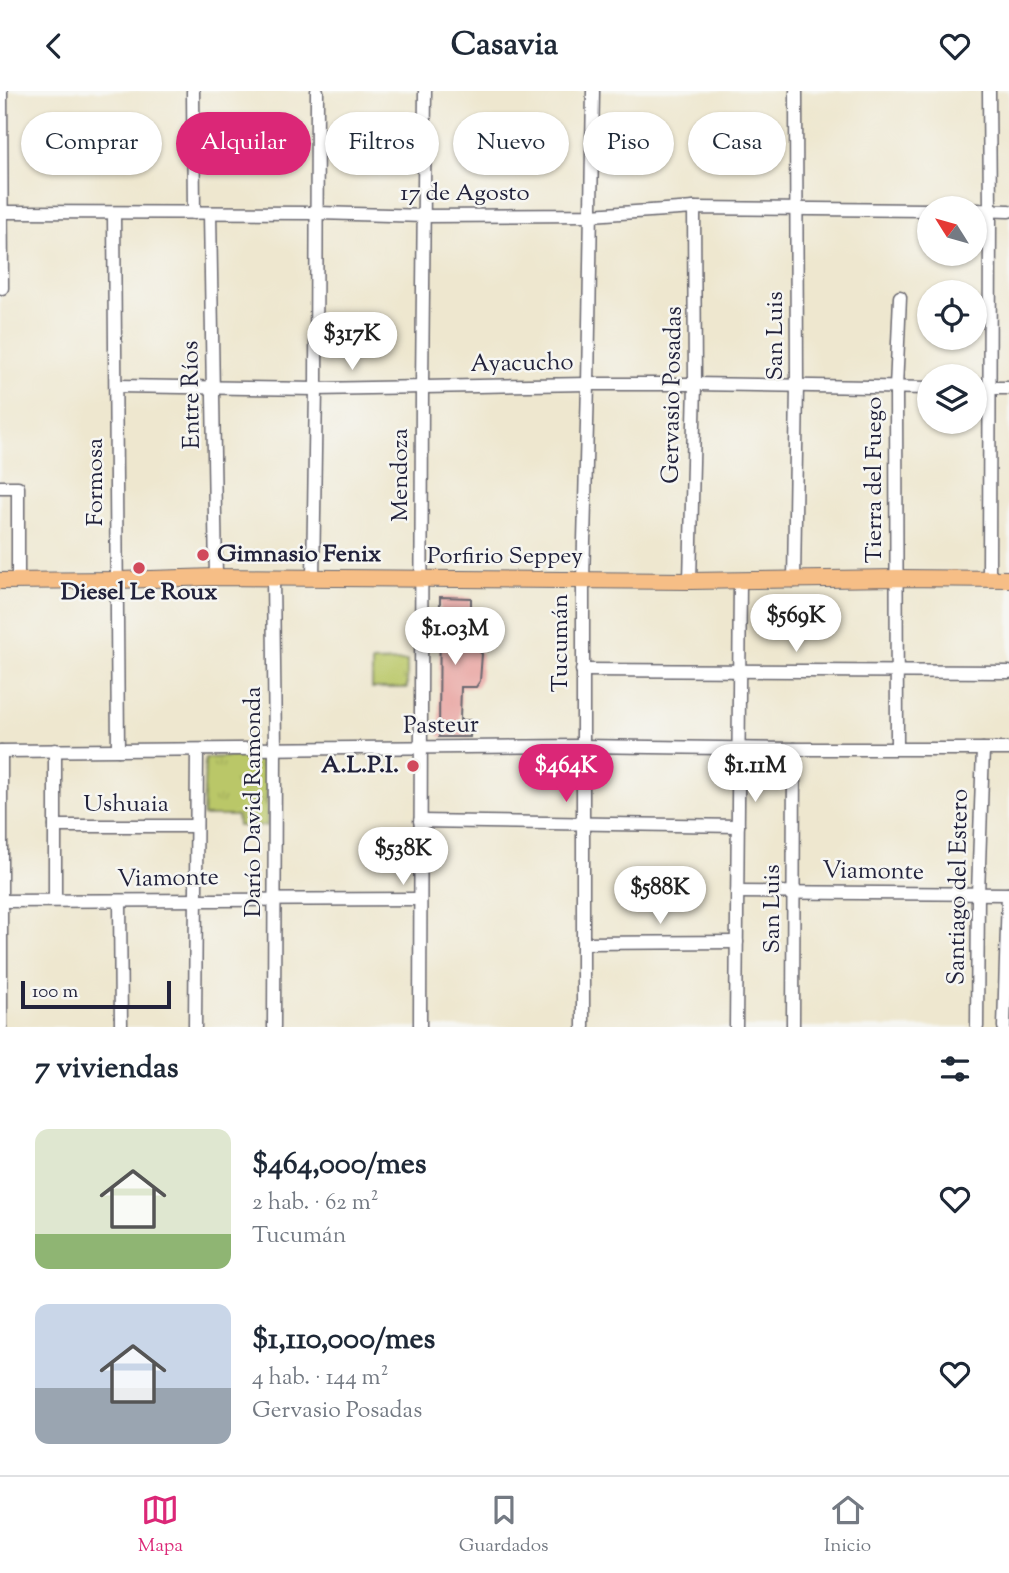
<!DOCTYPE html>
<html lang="es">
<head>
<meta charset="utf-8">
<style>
	body { margin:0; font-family:"Sorts Mill Goudy",serif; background:#f2f2f3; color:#1f2937; height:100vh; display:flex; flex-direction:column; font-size:26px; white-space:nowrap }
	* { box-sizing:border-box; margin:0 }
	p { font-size:23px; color:#747a83 }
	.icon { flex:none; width:38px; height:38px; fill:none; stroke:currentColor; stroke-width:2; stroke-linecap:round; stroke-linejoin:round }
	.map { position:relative; height:936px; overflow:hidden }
	.sheet { display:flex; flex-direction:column; background:#fff; flex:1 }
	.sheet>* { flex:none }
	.hud { position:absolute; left:21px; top:21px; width:968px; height:63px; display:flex; gap:14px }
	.needle { width:46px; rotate:307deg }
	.buttons { position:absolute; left:917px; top:105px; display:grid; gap:14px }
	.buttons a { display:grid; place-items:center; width:70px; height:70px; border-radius:50%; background:#fff; box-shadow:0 2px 5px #0004; font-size:35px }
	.scale { position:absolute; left:21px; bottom:18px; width:150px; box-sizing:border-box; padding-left:7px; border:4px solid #22223b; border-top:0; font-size:19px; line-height:24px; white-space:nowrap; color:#22223b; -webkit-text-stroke:5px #f6f6f2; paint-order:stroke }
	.price { position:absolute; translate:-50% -60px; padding:0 16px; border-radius:24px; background:#fff; color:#222; font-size:23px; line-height:46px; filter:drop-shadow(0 2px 4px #0008) }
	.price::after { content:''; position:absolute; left:50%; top:42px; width:21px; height:16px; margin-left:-10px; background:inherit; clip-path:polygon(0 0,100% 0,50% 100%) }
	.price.active { background:#db2777; color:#fff }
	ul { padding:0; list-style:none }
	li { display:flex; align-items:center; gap:21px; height:175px; padding:0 35px }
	li span { display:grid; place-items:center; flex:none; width:196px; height:140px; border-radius:14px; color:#555 }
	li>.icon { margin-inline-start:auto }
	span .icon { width:84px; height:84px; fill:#fffc; stroke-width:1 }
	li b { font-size:30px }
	h2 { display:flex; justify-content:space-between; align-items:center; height:84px; padding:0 35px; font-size:30px }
	.tag { padding:0 24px; border-radius:32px; background:#fff; box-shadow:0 2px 5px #0004; font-size:24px; line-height:63px }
	.tag.active { background:#db2777; color:#fff }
	header { display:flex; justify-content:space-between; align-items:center; height:91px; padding:0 35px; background:#fff; font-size:32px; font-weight:800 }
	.dock { display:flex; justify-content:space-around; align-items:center; height:98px; border-top:2px solid #e0e1e3; background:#fff; font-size:19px; color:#747a83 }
	.dock a { display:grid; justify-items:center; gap:4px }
	.dock .active { color:#db2777 }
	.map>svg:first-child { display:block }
</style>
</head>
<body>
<header><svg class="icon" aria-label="back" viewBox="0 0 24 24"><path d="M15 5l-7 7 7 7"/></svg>Casavia<svg class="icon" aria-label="heart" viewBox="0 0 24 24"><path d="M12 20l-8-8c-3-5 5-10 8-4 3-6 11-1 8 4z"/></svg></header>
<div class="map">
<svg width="1009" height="936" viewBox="0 0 1009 936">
	<defs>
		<pattern id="park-tufts" width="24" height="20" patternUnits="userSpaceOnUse" patternTransform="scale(1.75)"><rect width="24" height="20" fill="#bac768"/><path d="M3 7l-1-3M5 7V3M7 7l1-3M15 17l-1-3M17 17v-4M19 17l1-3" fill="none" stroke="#a0ab5b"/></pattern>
	</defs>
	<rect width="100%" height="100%" fill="#f6f6f2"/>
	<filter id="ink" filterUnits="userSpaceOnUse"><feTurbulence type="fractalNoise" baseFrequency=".0143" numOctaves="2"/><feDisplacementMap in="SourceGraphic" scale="14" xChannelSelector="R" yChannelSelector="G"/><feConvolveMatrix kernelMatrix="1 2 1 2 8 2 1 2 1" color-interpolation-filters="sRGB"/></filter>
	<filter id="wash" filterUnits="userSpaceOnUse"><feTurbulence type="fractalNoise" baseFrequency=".00686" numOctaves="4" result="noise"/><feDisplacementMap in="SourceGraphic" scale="28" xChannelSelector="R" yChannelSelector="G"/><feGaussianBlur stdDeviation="1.57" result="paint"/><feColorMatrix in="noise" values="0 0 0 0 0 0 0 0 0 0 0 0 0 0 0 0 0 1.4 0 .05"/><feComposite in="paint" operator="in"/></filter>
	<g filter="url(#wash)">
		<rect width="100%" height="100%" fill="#eee7cf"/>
		<!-- park -->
		<g fill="url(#park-tufts)" stroke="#6e7452" stroke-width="2">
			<path d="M407,570v27h-35v-26z"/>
			<path d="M263,664l4,6v65h-29l-1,-10h-34l2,-58z"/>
		</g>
		<g id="blocks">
			<!-- building -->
			<path fill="#e8a19e" d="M440,506l31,1v17h-10v33h15l6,6 -2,27 -4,6h-15l-1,33h11l-1,17h-31z"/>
		</g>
	</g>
	<g filter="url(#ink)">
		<use href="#blocks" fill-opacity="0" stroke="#69676f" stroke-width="2"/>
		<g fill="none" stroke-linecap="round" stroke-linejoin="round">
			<!-- minor casing -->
			<g stroke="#69676f" stroke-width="15">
				<g id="minor">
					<path d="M1,0l1,197"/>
					<path d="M193,0l1,122"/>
					<path d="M975,119l34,1"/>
					<path d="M0,121l318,1 107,3 166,-1 103,-7 235,2"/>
					<path d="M210,122l6,364"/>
					<path d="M114,123l4,536"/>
					<path d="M116,295l200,3 272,-5h107l234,4"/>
					<path d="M975,297h34"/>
					<path d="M0,396h18v94"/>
					<path d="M273,486l2,172 -1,278"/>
					<path d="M313,486l3,-188 1,-298"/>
					<path d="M989,488l1,-368 -1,-120"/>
					<path d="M690,490l5,-197 -1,-176"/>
					<path d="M794,490l3,-196 -1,-294"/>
					<path d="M582,579l427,2"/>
					<path d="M897,657l-1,-360 4,-91"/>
					<path d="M0,660l582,-5 212,3h215"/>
					<path d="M420,730l318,5"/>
					<path d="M55,735h141"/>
					<path d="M737,801l272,2"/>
					<path d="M55,809v-150"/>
					<path d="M0,810l420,-2"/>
					<path d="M120,810l1,126"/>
					<path d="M583,852l154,-1"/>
					<path d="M1,936v-276"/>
					<path d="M195,936l2,-277"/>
					<path d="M420,936l2,-640 3,-296"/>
					<path d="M583,936v-446l5,-197 5,-293"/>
					<path d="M736,936l4,-446"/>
					<path d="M793,936l1,-278"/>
					<path d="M977,936l1,-133 5,-145"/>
					<path d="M1004,936l4,-133"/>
				</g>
			</g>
			<!-- major casing -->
			<g stroke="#69676f" stroke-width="18">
				<path id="major" d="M0,490l117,-1 99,-3 474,4 207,-3 112,1"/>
			</g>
			<!-- minor -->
			<use href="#minor" stroke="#fff" stroke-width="12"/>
			<!-- major -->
			<use href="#major" stroke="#f6be86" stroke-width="16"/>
		</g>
	</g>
	<!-- markers -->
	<g fill="#d1495b" stroke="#f6f6f2" stroke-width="2.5">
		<circle cx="203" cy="464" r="7"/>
		<circle cx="139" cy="477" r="7"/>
		<circle cx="413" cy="675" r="7"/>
	</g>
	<g text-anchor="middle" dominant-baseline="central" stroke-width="5" stroke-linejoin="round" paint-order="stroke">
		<!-- street labels -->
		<g font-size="24" fill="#22223b" stroke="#f6f6f2">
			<text x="465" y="103">17 de Agosto</text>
			<text transform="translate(776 245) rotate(-90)">San Luis</text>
			<text transform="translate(522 273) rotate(-1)">Ayacucho</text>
			<text transform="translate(192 304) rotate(-91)">Entre Ríos</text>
			<text transform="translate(673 304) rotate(-89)">Gervasio Posadas</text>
			<text transform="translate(401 384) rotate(-90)">Mendoza</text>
			<text transform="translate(875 389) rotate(-90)">Tierra del Fuego</text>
			<text transform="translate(96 391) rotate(-90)">Formosa</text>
			<text x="505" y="466">Porfirio Seppey</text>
			<text transform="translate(561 552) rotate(-90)">Tucumán</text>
			<text transform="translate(441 635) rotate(-1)">Pasteur</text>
			<text transform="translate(254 711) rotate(-90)">Darío David Ramonda</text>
			<text x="126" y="714">Ushuaia</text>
			<text transform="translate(873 781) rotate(1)">Viamonte</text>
			<text transform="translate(168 788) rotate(-1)">Viamonte</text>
			<text transform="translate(959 796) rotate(-89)">Santiago del Estero</text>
			<text transform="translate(773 818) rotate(-90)">San Luis</text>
		</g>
		<!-- poi labels -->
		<g font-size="24" font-weight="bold" fill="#22223b" stroke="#f6f6f2" text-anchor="start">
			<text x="217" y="464">Gimnasio Fenix</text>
			<text x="139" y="502" text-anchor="middle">Diesel Le Roux</text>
			<text x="399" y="675" text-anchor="end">A.L.P.I.</text>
		</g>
	</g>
</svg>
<div class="buttons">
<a><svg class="needle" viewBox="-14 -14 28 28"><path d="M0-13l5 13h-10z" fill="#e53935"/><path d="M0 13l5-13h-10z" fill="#747a83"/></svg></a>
<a><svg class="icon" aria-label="locate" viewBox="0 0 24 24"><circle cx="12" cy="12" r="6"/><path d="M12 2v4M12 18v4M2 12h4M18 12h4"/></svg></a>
<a><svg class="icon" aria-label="layers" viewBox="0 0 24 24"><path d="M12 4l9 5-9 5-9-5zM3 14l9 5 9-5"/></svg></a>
</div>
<div class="scale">100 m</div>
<b class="price" style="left:352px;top:281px">$317K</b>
<b class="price" style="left:796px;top:563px">$569K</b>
<b class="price" style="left:455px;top:576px">$1.03M</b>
<b class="price active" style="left:566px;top:713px">$464K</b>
<b class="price" style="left:755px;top:713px">$1.11M</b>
<b class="price" style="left:403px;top:796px">$538K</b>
<b class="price" style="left:660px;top:835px">$588K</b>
<div class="hud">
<a class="tag">Comprar</a>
<a class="tag active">Alquilar</a>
<a class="tag">Filtros</a>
<a class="tag">Nuevo</a>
<a class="tag">Piso</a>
<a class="tag">Casa</a>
</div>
</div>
<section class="sheet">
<h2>7 viviendas<svg class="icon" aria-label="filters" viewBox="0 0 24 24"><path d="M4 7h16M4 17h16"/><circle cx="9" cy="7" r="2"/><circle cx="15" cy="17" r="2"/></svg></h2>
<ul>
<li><span style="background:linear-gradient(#dfe7d0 75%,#8fb573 0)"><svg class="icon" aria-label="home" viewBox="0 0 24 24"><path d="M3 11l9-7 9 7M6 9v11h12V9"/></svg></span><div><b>$464,000/mes</b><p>2 hab. · 62 m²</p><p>Tucumán</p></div><svg class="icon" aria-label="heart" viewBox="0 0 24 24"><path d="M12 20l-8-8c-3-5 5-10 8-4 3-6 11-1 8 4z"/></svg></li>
<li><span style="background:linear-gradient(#c9d6e8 60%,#9aa5b1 0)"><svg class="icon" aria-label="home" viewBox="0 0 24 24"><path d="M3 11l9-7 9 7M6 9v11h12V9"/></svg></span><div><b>$1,110,000/mes</b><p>4 hab. · 144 m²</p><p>Gervasio Posadas</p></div><svg class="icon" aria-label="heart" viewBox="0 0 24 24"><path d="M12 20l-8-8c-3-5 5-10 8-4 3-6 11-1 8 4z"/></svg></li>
</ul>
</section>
<nav class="dock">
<a class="active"><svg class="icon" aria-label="map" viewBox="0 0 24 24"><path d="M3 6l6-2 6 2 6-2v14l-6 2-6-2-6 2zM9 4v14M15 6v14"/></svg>Mapa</a>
<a><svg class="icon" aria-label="saved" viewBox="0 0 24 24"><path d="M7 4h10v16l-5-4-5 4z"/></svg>Guardados</a>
<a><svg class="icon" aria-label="home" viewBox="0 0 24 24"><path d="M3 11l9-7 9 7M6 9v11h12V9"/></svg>Inicio</a>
</nav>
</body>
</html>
